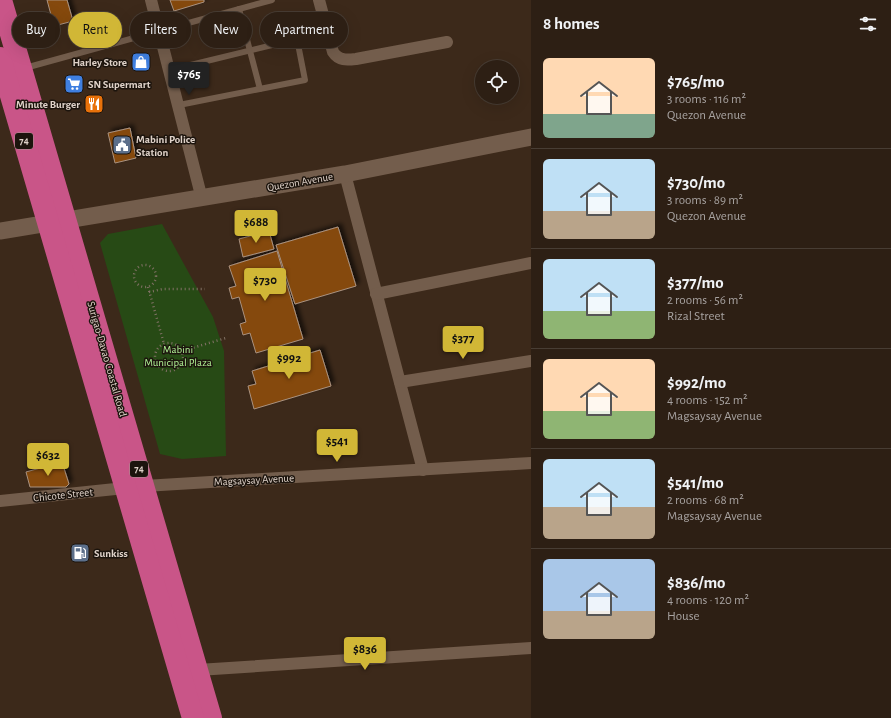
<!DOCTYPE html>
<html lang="en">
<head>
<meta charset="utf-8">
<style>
	body { margin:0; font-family:"Alegreya Sans",sans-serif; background:#392c22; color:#f1f3f6; height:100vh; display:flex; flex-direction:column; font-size:15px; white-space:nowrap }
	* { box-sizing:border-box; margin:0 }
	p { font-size:13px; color:#a7a2a0 }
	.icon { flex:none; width:22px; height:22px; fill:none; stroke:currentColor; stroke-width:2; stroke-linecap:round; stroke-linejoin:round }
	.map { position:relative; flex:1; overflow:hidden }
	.drawer { display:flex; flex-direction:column; background:#2d1f14; width:360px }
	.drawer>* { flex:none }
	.guide { position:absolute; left:12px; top:12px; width:380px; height:36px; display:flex; gap:8px }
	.fabs { position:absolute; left:475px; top:60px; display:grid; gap:8px }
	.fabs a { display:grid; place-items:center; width:44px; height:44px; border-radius:50%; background:#2d1f14; box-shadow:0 4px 16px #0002,0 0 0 1px #483d34; font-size:20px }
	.price { position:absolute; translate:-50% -34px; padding:0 9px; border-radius:4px; background:#d1b736; color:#111; font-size:13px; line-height:26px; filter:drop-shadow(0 1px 2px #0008) }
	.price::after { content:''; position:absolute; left:50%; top:24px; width:12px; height:9px; margin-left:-6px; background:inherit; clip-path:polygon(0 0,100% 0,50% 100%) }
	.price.active { background:#222; color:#fff }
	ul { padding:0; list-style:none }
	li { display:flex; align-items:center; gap:12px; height:100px; padding:0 12px }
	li+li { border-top:1px solid #483d34 }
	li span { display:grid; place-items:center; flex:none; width:112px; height:80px; border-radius:6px; color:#555 }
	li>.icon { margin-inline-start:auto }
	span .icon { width:48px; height:48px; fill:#fffc; stroke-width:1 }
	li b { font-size:17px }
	h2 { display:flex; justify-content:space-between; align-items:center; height:48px; padding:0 12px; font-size:17px }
	.tag { padding:0 14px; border-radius:18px; background:#2d1f14; box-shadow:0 4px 16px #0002,0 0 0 1px #483d34; font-size:14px; line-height:36px }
	.tag.active { background:#d1b736; color:#111 }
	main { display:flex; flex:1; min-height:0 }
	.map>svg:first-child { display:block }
</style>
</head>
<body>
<main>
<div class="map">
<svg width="531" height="718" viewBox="0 0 531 718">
	<defs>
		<filter id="shadow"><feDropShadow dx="3.5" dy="-3.5" stdDeviation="2" flood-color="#0009"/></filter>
	</defs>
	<rect width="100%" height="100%" fill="#3c291a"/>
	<!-- green -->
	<path fill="#274a15" d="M162,224l51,93 11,34 2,105 -44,3 -22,-5 -60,-211 8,-9z"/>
	<!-- building -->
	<g fill="#854808" stroke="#aa9280" filter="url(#shadow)">
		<path d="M47,0h20l6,21 -19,5z"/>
		<path d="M170,0h34v2l-30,9z"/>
		<path d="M130,128l6,30 -21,5 -7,-30z"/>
		<path d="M338,227l18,59 -61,18 -19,-59z"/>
		<path d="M269,231l5,18 -31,8 -4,-18z"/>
		<path d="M277,251l26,88 -47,14 -6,-20 -7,2 -3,-11 6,-2 -7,-25 -7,2 -3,-11 7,-2 -7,-20z"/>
		<path d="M320,350l11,36 -77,23 -6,-23 8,-2 -4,-13z"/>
		<path d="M62,462l7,22 -3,3h-36l-4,-15z"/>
	</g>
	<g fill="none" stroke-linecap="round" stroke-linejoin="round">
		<!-- path -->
		<g stroke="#827266" stroke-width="2.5" stroke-dasharray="1 3" stroke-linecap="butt">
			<circle cx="145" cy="276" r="11"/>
			<path d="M148,287l16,57"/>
			<path d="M149,292l14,-3h42"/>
			<circle cx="169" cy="357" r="14"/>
			<path d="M182,351l44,-13"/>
		</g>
		<!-- lane -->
		<g stroke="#735d4c" stroke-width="6">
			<path d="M239,9l21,80"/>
			<path d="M25,68l247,-68"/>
			<path d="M170,70l127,-31 8,41 -126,25"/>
		</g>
		<!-- street -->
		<g stroke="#735d4c" stroke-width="12">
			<path d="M151,0l51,199"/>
			<path d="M319,0l14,52c6,9 14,8 23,7l91,-17"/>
			<path d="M345,174l78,296"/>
			<path d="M376,294l155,-31"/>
			<path d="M400,382l131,-21"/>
			<path d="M0,501l144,-15 387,-23"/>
			<path d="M198,670l333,-22"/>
		</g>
		<!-- secondary -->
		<path stroke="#735d4c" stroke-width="17" d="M0,231l345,-57 186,-37"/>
		<!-- highway -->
		<g stroke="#c95588" stroke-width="22">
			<path d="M1,0l210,718"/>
			<path d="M0,58l193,660"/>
		</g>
	</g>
	<!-- icons -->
	<defs>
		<g id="shop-square" transform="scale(1)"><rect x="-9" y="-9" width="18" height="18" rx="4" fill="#3f7fe0" stroke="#1c140d"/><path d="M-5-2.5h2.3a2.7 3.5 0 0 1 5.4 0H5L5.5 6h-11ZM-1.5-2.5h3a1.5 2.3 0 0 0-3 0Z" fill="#fff"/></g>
		<g id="supermarket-square" transform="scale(1)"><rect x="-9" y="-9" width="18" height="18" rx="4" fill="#3f7fe0" stroke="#1c140d"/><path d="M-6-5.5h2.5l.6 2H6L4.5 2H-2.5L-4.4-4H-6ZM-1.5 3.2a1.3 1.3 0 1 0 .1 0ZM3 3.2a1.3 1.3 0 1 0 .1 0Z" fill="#fff"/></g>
		<g id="restaurant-square" transform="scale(1)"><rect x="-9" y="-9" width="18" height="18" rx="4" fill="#e8710a" stroke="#1c140d"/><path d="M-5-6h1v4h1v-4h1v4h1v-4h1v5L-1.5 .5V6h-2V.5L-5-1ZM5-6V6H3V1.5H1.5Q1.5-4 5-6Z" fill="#fff"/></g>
		<g id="civic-square" transform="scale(1)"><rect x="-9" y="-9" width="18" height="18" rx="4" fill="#5c6f8a" stroke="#1c140d"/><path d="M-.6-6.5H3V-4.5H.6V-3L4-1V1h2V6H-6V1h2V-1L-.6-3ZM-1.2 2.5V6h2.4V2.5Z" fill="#fff"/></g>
		<g id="fuel-square" transform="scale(1)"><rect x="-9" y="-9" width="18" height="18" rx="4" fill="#5c6f8a" stroke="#1c140d"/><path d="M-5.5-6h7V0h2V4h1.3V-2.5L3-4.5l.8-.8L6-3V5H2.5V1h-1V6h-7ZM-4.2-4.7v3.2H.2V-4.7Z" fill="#fff"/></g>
	</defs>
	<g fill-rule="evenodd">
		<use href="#shop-square" x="141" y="62"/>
		<use href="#supermarket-square" x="74" y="84"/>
		<use href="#restaurant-square" x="94" y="104"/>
		<use href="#civic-square" x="122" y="145"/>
		<use href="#fuel-square" x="80" y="553"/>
	</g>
	<g text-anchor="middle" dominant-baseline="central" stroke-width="3" stroke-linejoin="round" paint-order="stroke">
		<!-- shield labels -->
		<g fill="#1c140d" stroke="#a59a91" stroke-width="1">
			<rect x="15" y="133" width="18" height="16" rx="3"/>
			<rect x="130" y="461" width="18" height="16" rx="3"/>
		</g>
		<g font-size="10" font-weight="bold" fill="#e0d3ca">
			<text x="24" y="141">74</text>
			<text x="139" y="469">74</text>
		</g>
		<!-- poi labels -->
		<g font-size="11" font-weight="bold" fill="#e0d3ca" stroke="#1c140d" text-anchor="start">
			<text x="127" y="62" text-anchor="end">Harley Store</text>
			<text x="88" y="84">SN Supermart</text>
			<text x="80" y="104" text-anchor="end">Minute Burger</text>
			<text x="136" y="139">Mabini Police<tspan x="136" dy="13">Station</tspan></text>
			<text x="94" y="553">Sunkiss</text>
		</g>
		<!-- street labels -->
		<g font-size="11" fill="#e0d3ca" stroke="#1c140d">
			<text transform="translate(300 182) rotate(-10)">Quezon Avenue</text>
			<text transform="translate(107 359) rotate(74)">Surigao-Davao Coastal Road</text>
			<text transform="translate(254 480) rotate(-3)">Magsaysay Avenue</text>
			<text transform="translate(63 495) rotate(-6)">Chicote Street</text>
		</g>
		<!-- park labels -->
		<g font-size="11" fill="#aff094" stroke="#1c140d">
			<text x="178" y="349">Mabini<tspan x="178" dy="13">Municipal Plaza</tspan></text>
		</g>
	</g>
</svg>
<div class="fabs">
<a><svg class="icon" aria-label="locate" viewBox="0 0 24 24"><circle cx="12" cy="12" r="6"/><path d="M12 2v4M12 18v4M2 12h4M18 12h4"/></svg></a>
</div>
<b class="price active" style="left:189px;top:96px">$765</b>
<b class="price" style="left:256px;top:244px">$688</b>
<b class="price" style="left:265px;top:302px">$730</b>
<b class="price" style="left:463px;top:360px">$377</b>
<b class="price" style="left:289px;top:380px">$992</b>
<b class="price" style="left:337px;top:463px">$541</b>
<b class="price" style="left:48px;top:477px">$632</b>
<b class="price" style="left:365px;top:671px">$836</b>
<div class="guide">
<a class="tag">Buy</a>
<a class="tag active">Rent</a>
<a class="tag">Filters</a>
<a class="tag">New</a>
<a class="tag">Apartment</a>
</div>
</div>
<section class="drawer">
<h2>8 homes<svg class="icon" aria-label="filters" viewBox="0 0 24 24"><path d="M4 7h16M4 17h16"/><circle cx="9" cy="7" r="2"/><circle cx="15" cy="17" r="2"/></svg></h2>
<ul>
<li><span style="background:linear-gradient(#ffd9b3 70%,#7fa58c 0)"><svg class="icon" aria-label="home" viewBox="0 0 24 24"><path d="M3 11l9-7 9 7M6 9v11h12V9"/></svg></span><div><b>$765/mo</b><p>3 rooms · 116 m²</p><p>Quezon Avenue</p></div></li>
<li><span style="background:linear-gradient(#bfe0f5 65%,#b9a48a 0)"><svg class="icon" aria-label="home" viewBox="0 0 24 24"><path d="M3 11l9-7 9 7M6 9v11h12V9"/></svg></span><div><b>$730/mo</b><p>3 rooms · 89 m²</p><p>Quezon Avenue</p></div></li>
<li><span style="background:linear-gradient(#bfe0f5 65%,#8fb573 0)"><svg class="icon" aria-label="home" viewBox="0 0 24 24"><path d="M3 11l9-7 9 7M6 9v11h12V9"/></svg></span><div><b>$377/mo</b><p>2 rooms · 56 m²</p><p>Rizal Street</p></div></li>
<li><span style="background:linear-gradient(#ffd9b3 65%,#8fb573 0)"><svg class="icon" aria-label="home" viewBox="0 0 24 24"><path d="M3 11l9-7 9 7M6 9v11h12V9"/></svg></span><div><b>$992/mo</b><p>4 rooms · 152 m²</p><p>Magsaysay Avenue</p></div></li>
<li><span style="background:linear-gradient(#bfe0f5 60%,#b9a48a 0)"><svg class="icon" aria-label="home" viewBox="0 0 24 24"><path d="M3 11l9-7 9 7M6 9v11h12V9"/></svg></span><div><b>$541/mo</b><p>2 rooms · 68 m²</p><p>Magsaysay Avenue</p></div></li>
<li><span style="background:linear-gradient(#a9c7e8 65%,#b9a48a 0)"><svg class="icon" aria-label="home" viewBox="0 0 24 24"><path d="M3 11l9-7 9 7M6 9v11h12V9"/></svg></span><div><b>$836/mo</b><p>4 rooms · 120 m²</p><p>House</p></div></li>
</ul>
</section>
</main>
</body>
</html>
